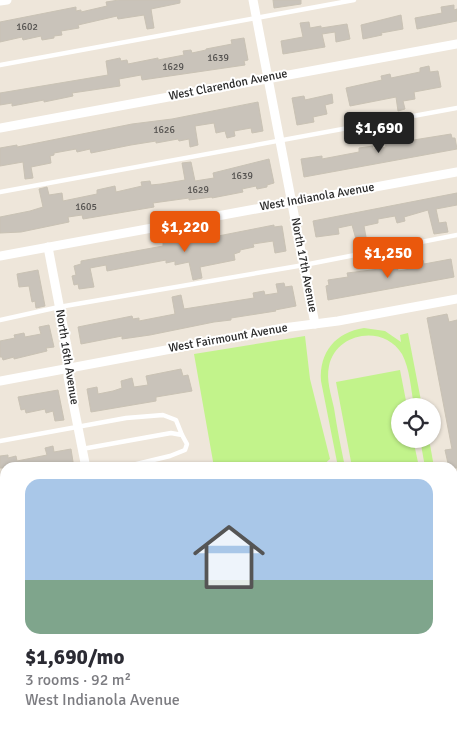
<!DOCTYPE html>
<html lang="en">
<head>
<meta charset="utf-8">
<style>
	body { margin:0; font-family:Signika,sans-serif; background:#f7f7f7; color:#2b2b33; height:100vh; display:flex; flex-direction:column; font-size:19px; white-space:nowrap }
	* { box-sizing:border-box; margin:0 }
	p { font-size:16px; color:#7c7c81 }
	.icon { flex:none; width:28px; height:28px; fill:none; stroke:currentColor; stroke-width:2; stroke-linecap:round; stroke-linejoin:round }
	.map { position:relative; flex:1; overflow:hidden }
	.sheet { position:absolute; left:0px; top:462px; width:458px; height:276px; display:flex; flex-direction:column; background:#fff; border-radius:15px 15px 0 0; box-shadow:0 1px 4px #0004 }
	.sheet>* { flex:none }
	.fabs { position:absolute; left:391px; top:398px; display:grid; gap:10px }
	.fabs a { display:grid; place-items:center; width:50px; height:50px; border-radius:50%; background:#fff; box-shadow:0 1px 4px #0004; font-size:25px }
	.price { position:absolute; translate:-50% -42px; padding:0 11px; border-radius:5px; background:#ea580c; color:#fff; font-size:16px; line-height:32px; filter:drop-shadow(0 1px 2px #0008) }
	.price::after { content:''; position:absolute; left:50%; top:30px; width:15px; height:11px; margin-left:-8px; background:inherit; clip-path:polygon(0 0,100% 0,50% 100%) }
	.price.active { background:#222; color:#fff }
	ul { padding:0; list-style:none }
	li { display:grid; align-content:center; gap:10px; height:265px; padding:0 25px }
	li+li { border-top:1px solid #e1e1e2 }
	li span { display:grid; place-items:center; height:155px; border-radius:15px; color:#555 }
	li>.icon { margin-inline-start:auto }
	span .icon { width:90px; height:90px; fill:#fffc; stroke-width:1 }
	li b { font-size:21px }
	.map>svg:first-child { display:block }
</style>
</head>
<body>
<div class="map">
<svg width="457" height="738" viewBox="0 0 457 738">
	<rect width="100%" height="100%" fill="#eee6da"/>
	<!-- pitch -->
	<g fill="#c2f38b">
		<path d="M364,328l21,3 16,11 -1,-7 8,-2 14,73h-8c-3,-16 -4,-37 -12,-52 -18,-30 -66,-22 -73,12 -3,14 2,28 5,42 3,20 7,40 11,59h-7l-17,-86c-2,-29 15,-49 43,-53z"/>
		<path d="M305,336l5,43 20,80 -9,8h-107l-20,-113z"/>
		<path d="M400,370l7,36h-7v33h13l6,28h-67l-16,-85z"/>
		<path d="M420,439h9l5,28h-9z"/>
	</g>
	<!-- building -->
	<g fill="#c9c3ba" stroke="#c9c2b4">
		<path d="M119,0h61v3l-29,6 3,19 -7,1 -3,-14 -26,4 -1,-3 -39,9 1,3 -18,3 1,4 -8,1v2l-12,2 -1,-4 -18,4 -1,-3 -22,5v-20l76,-15v4l5,-1v2l26,-6 -1,-4z"/>
		<path d="M273,0h28v4l-27,4z"/>
		<path d="M454,5v5l3,-1v12l-40,8 -2,-11 27,-5 -1,-6z"/>
		<path d="M401,15l2,14 -22,4 1,2 -19,4 -2,-14z"/>
		<path d="M309,22l1,6 11,-2v2l26,-4 3,15 -14,3 -1,-10 -13,2 3,13 -42,7 -2,-13 22,-4 -3,-14z"/>
		<path d="M244,38l4,22 -4,1 1,4 -103,15 -1,-5 -22,4 1,7 -48,7 1,3 -29,6v-2l-32,6v-3l-12,2v-12l108,-18 -2,-14 14,-3 1,3 6,-1 1,4 30,-6v2l26,-5 -1,-4 8,-1 1,3 14,-3v-1l26,-5 -1,-4z"/>
		<path d="M429,66l1,6 8,-1 3,16 -27,5 1,7 -12,2 2,8 -7,2 -2,-14 -46,9 -4,-18 36,-8 -1,-4 9,-2 1,4 29,-6v-4z"/>
		<path d="M332,94l1,9 -8,2 2,9 -14,3 1,5 -17,3 -5,-27 12,-2 1,4z"/>
		<path d="M258,102l5,29 -11,2 -1,-5 -17,3 1,5 -8,2 -2,-7 -9,2 -2,-10 -19,3 3,19 -8,2 -1,-8 -10,2 -1,-2 -22,4v-2l-25,4 -40,8 -1,-4 -13,3 -1,-3 -22,4v2l-4,1 1,7 -20,4 2,11 -8,1 -2,-17 -23,4v-18l17,-3v2l115,-23 40,-5z"/>
		<path d="M399,133l2,9 50,-8 1,4h3l2,11 -153,28 -3,-18 21,-3v3l37,-7v-4l14,-2v3l13,-2 -2,-11z"/>
		<path d="M269,159l5,24 -7,2v2l-10,2 -1,-3 -14,3 1,3 -31,6v-1l-23,3v-2l-36,5 1,4 -71,12 -1,-4 -14,2 1,5 -48,10 -21,1v-16l30,-6 13,-4 -4,-18 8,-2 2,8 13,-2 1,8 34,-7v-4l18,-4 1,6 26,-6 -1,-4 9,-1 1,4 10,-1 24,-4 -3,-17 9,-1 4,19 19,-3 -1,-5z"/>
		<path d="M457,193v12l-21,4 3,14 7,-1 2,10 -14,2 -6,-24 -24,7 1,4 -8,2 -2,-7 -17,3v4l-14,3 4,22 -9,2 -7,-25 -14,3 1,6 -23,3 -3,-16z"/>
		<path d="M274,225v2l8,-1 4,25 -11,2 -2,-12 -20,3 1,3 -14,3v2l-6,2 1,6 -35,7 2,11 -9,2 -4,-18 -14,3v-4l-9,2v-3l-59,11 -1,-6 -16,3 4,19 -15,2 -1,-5 -4,1 -2,-9 4,-1 -2,-9 7,-2v-3l82,-15v-3l15,-3 1,4 17,-3v-3l12,-2v2z"/>
		<path d="M451,259l3,18 -126,23 -2,-14 3,-1 -1,-5 20,-3 -1,-4 41,-5v-2l9,-1 1,6 19,-3 -1,-6 7,-2 1,4z"/>
		<path d="M38,270l7,36 -9,2 -1,-7 -3,1 -3,-16 -10,1 -2,-13z"/>
		<path d="M284,283l1,4 7,-1 4,20 -21,4 1,1 -45,7v2l-17,2 -64,13 -28,4v-3l-41,8 -3,-17 54,-11 1,3 6,-1v3l36,-7 -3,-17 9,-2 3,14 70,-11 -1,-5 11,-2 1,4 13,-2 -2,-9z"/>
		<path d="M447,314l2,8 8,-2v148h-8l-4,-18 7,-1 -25,-131z"/>
		<path d="M49,325l5,22 -8,1 1,3 -33,8v-2l-11,3 -1,-3h-2v-16l15,-3 -1,-3 10,-2 1,4 16,-3 -2,-7z"/>
		<path d="M181,369l2,7 5,-1 4,16 -36,6v4l-65,11 -4,-23 10,-2 1,7 15,-3 9,-3 -1,-7 11,-3 2,9 14,-2 -2,-9z"/>
		<path d="M58,390l6,30 -9,1 -2,-10 -7,2 -1,-4 -19,4 -1,-4 -4,1 -3,-13z"/>
		<path d="M53,446l1,6 17,-3 3,19h-74v-12l8,-1v3l8,-2 1,5 30,-6 -2,-7z"/>
	</g>
	<g fill="none" stroke-linecap="round" stroke-linejoin="round">
		<!-- service -->
		<g stroke="#fff" stroke-width="4.5">
			<path d="M0,65l354,-65"/>
			<path d="M0,192l457,-84"/>
			<path d="M0,320l59,-13 245,-42 153,-30"/>
			<path d="M0,441l126,-23 37,-3 13,5 6,15"/>
			<path d="M82,449l89,-16 11,2 5,9 -2,6 -15,6 -50,12"/>
			<path d="M0,563l5,-1"/>
			<path d="M452,616l5,-1"/>
			<path d="M0,703l5,-3"/>
		</g>
		<!-- minor -->
		<g stroke="#fff" stroke-width="9">
			<path d="M253,0l62,324"/>
			<path d="M0,1l7,-1"/>
			<path d="M0,128l457,-84"/>
			<path d="M48,247l21,110 -1,20 18,91"/>
			<path d="M0,256l457,-84"/>
			<path d="M0,381l283,-53 55,-7 119,-22"/>
			<path d="M0,502l5,-1"/>
			<path d="M452,672l5,-1"/>
			<path d="M96,734l10,4"/>
			<path d="M171,738l9,-4"/>
		</g>
		<!-- secondary -->
		<g stroke="#fff" stroke-width="12">
			<path d="M452,551l5,-1"/>
			<path d="M0,634l5,-1"/>
		</g>
	</g>
	<g text-anchor="middle" dominant-baseline="central" stroke-width="4" stroke-linejoin="round" paint-order="stroke">
		<!-- number labels -->
		<g font-size="10" fill="#52504e">
			<text x="27" y="27">1602</text>
			<text x="218" y="58">1639</text>
			<text x="173" y="67">1629</text>
			<text x="164" y="130">1626</text>
			<text x="242" y="176">1639</text>
			<text x="198" y="190">1629</text>
			<text x="86" y="207">1605</text>
		</g>
		<!-- street labels -->
		<g font-size="12" fill="#2a2a2a" stroke="#fff">
			<text transform="translate(228 85) rotate(-11)">West Clarendon Avenue</text>
			<text transform="translate(317 197) rotate(-10)">West Indianola Avenue</text>
			<text transform="translate(304 265) rotate(79)">North 17th Avenue</text>
			<text transform="translate(228 338) rotate(-10)">West Fairmount Avenue</text>
			<text transform="translate(67 357) rotate(81)">North 16th Avenue</text>
		</g>
	</g>
</svg>
<div class="fabs">
<a><svg class="icon" aria-label="locate" viewBox="0 0 24 24"><circle cx="12" cy="12" r="6"/><path d="M12 2v4M12 18v4M2 12h4M18 12h4"/></svg></a>
</div>
<b class="price active" style="left:379px;top:154px">$1,690</b>
<b class="price" style="left:185px;top:253px">$1,220</b>
<b class="price" style="left:388px;top:279px">$1,250</b>
<section class="sheet">
<ul>
<li><span style="background:linear-gradient(#a9c7e8 65%,#7fa58c 0)"><svg class="icon" aria-label="home" viewBox="0 0 24 24"><path d="M3 11l9-7 9 7M6 9v11h12V9"/></svg></span><div><b>$1,690/mo</b><p>3 rooms · 92 m²</p><p>West Indianola Avenue</p></div></li>
</ul>
</section>
</div>
</body>
</html>
